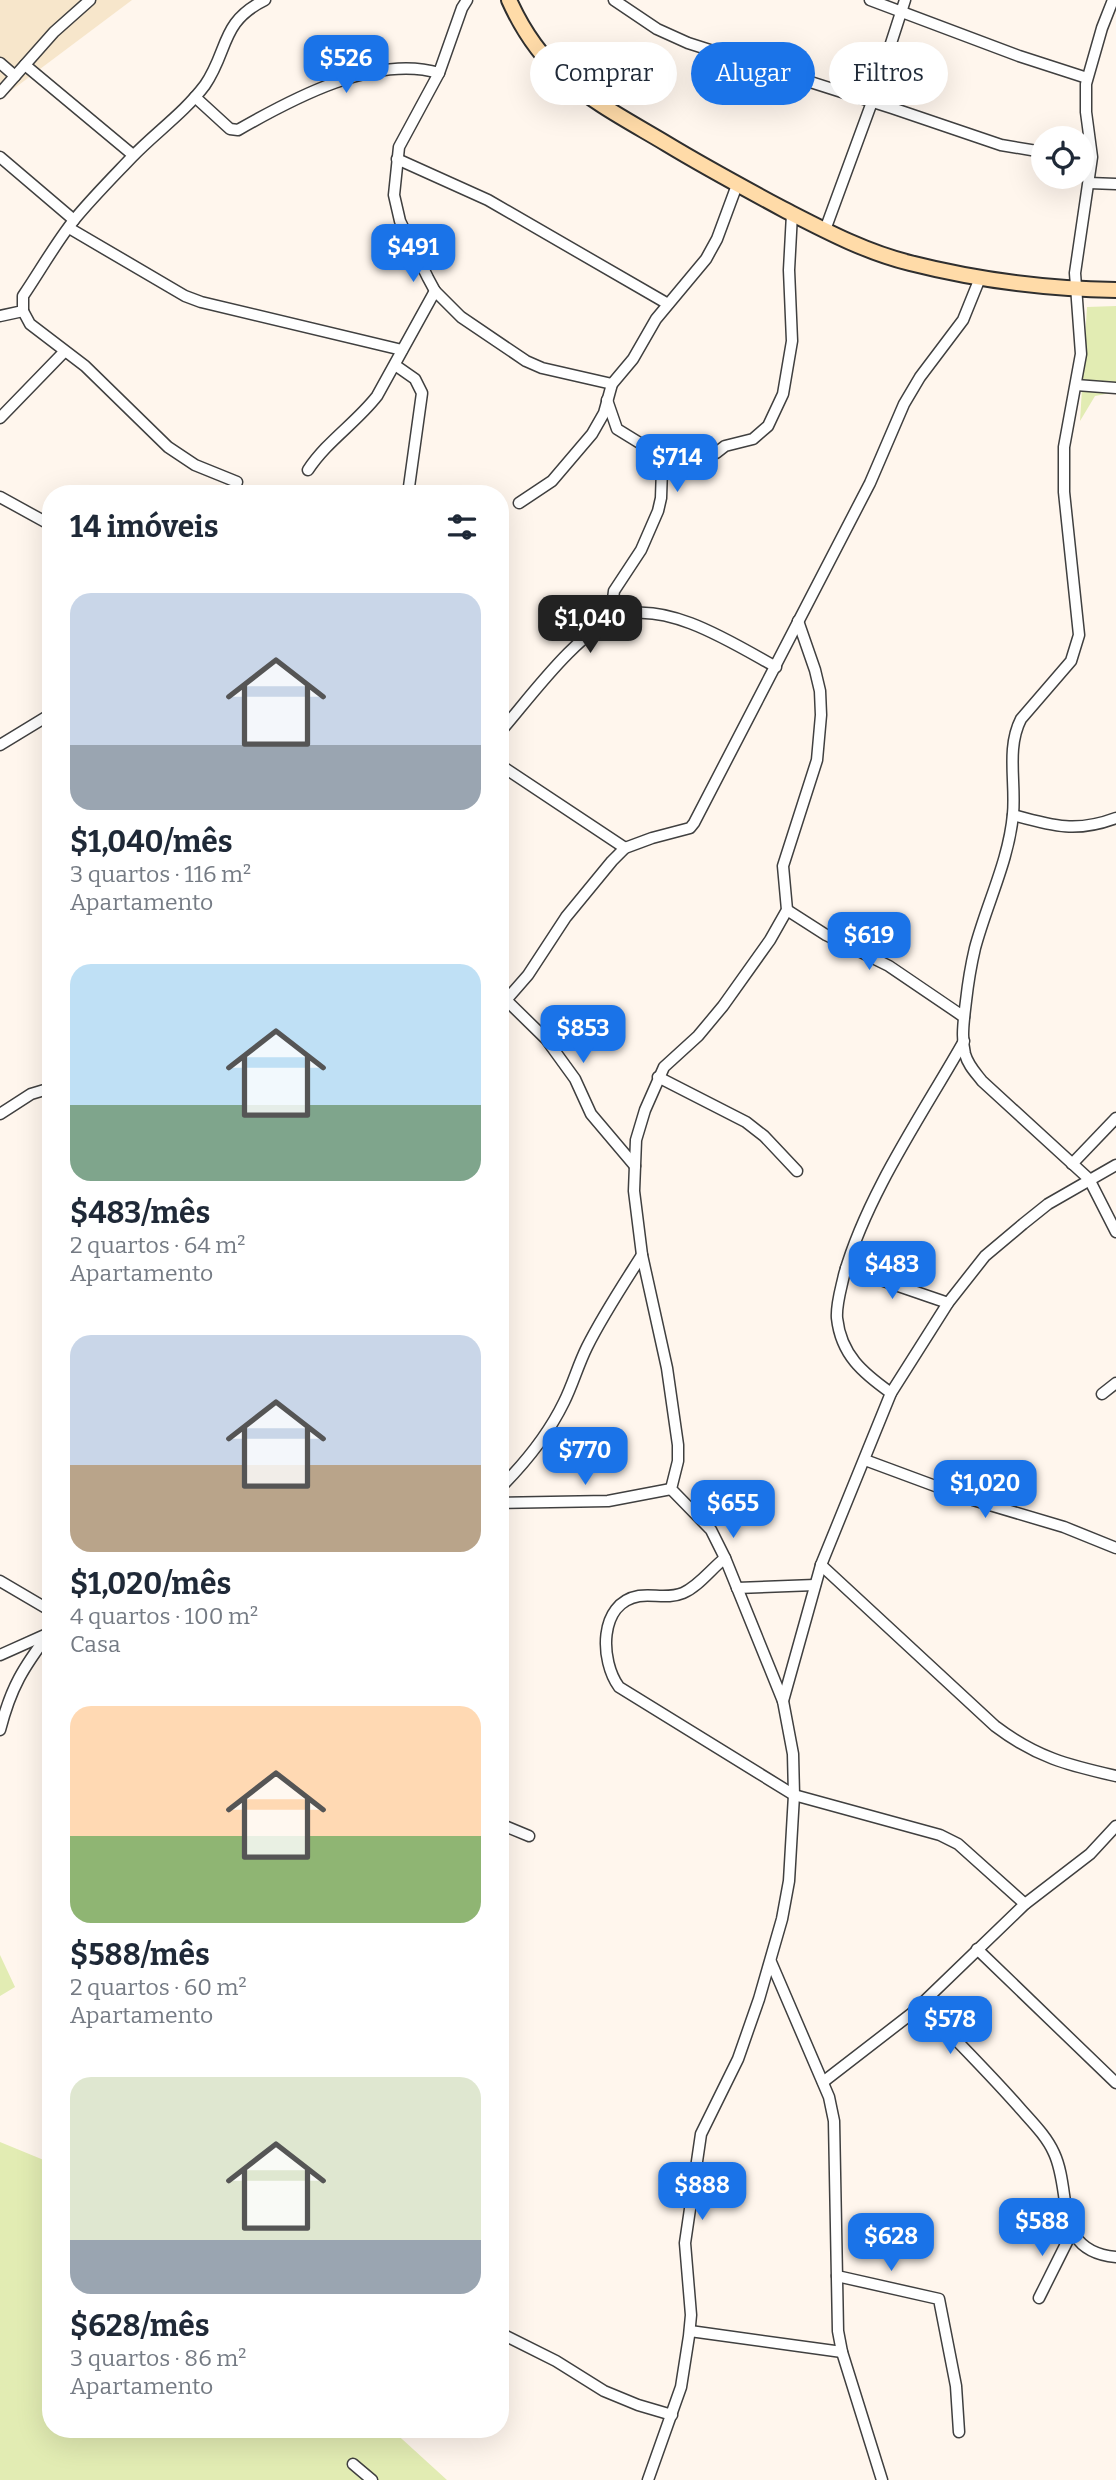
<!DOCTYPE html>
<html lang="pt">
<head>
<meta charset="utf-8">
<style>
	body { margin:0; font-family:Bitter,serif; background:#f2f2f3; color:#1f2937; height:100vh; display:flex; flex-direction:column; font-size:26px; white-space:nowrap }
	* { box-sizing:border-box; margin:0 }
	p { font-size:23px; color:#747a83 }
	.icon { flex:none; width:38px; height:38px; fill:none; stroke:currentColor; stroke-width:2; stroke-linecap:round; stroke-linejoin:round }
	.map { position:relative; flex:1; overflow:hidden }
	.side { position:absolute; left:42px; top:485px; width:467px; height:1953px; display:flex; flex-direction:column; background:#fff; border-radius:28px; box-shadow:0 7px 28px #0002 }
	.side>* { flex:none }
	.banner { position:absolute; left:530px; top:42px; width:480px; height:63px; display:flex; gap:14px }
	.tools { position:absolute; left:1031px; top:126px; display:grid; gap:14px }
	.tools a { display:grid; place-items:center; width:63px; height:63px; border-radius:50%; background:#fff; box-shadow:0 7px 28px #0002; font-size:35px }
	.price { position:absolute; translate:-50% -60px; padding:0 16px; border-radius:14px; background:#1a73e8; color:#fff; font-size:23px; line-height:46px; filter:drop-shadow(0 2px 4px #0008) }
	.price::after { content:''; position:absolute; left:50%; top:42px; width:21px; height:16px; margin-left:-10px; background:inherit; clip-path:polygon(0 0,100% 0,50% 100%) }
	.price.current { background:#222; color:#fff }
	ul { padding:0; list-style:none }
	li { display:grid; align-content:center; gap:14px; height:371px; padding:0 28px }
	li span { display:grid; place-items:center; height:217px; border-radius:21px; color:#555 }
	li>.icon { margin-inline-start:auto }
	span .icon { width:126px; height:126px; fill:#fffc; stroke-width:1 }
	li b { font-size:30px }
	h2 { display:flex; justify-content:space-between; align-items:center; height:84px; padding:0 28px; font-size:30px }
	.pill { padding:0 24px; border-radius:32px; background:#fff; box-shadow:0 7px 28px #0002; font-size:24px; line-height:63px }
	.pill.current { background:#1a73e8; color:#fff }
	.map>svg:first-child { display:block }
</style>
</head>
<body>
<div class="map">
<svg width="1116" height="2480" viewBox="0 0 1116 2480">
	<rect width="100%" height="100%" fill="#fff6ed"/>
	<!-- farmland -->
	<path fill="#f7e6cb" d="M0,0h132l-132,99z"/>
	<!-- green -->
	<g fill="#e2ecb3">
		<path d="M1116,306v86l-21,4 -15,25 7,-114z"/>
		<path d="M0,1955l15,32 -15,9z"/>
		<path d="M0,2142l51,21v266h340l56,51h-447z"/>
	</g>
	<g fill="none" stroke-linecap="round" stroke-linejoin="round">
		<!-- street casing -->
		<g stroke="#404040" stroke-width="13">
			<g id="street">
				<path d="M614,0l43,29 31,14 204,65 109,37 42,7"/>
				<path d="M870,0l149,56 68,22"/>
				<path d="M1113,0l-11,28 -16,56v28l6,45 -17,116 6,81 -17,93v45l15,143 -8,26 -50,58c-15,29 -5,64 -8,95 -4,46 -26,89 -38,134 -4,17 -7,35 -9,53 -2,17 -5,36 -1,53 3,11 10,18 17,27l107,98 27,53"/>
				<path d="M0,63l15,13"/>
				<path d="M25,65l108,90"/>
				<path d="M439,73l-40,74 -5,48 6,26 28,57 7,13 26,26 65,44 16,7 70,16"/>
				<path d="M0,93l54,-61 36,-32"/>
				<path d="M195,97l35,32 8,1c54,-31 137,-76 201,-57l23,-65 5,-8"/>
				<path d="M0,157l74,63"/>
				<path d="M397,159l91,41 180,104"/>
				<path d="M1089,183l27,1"/>
				<path d="M69,228l116,68 16,6 201,48"/>
				<path d="M825,230l47,-128 33,-102"/>
				<path d="M23,311l7,13 55,42 83,81 27,18 42,17"/>
				<path d="M0,316l23,-5v-15c17,-25 32,-52 51,-76 18,-22 39,-43 58,-63 24,-25 52,-44 73,-72 24,-35 15,-63 60,-85"/>
				<path d="M395,365l20,14 7,14 -14,101"/>
				<path d="M1076,385l40,3"/>
				<path d="M607,400l10,29 39,24 6,15 -1,30 -3,13 -17,39 -27,41 -1,8 4,18"/>
				<path d="M0,418l64,-66"/>
				<path d="M716,453l9,-7 28,-7 15,-13 15,-32 9,-53 -3,-71 3,-56"/>
				<path d="M308,470c19,-29 48,-47 69,-74l58,-105"/>
				<path d="M0,497l51,28"/>
				<path d="M519,503l33,-22 40,-47 12,-21 8,-29 21,-25 23,-40 50,-60 11,-20 20,-54"/>
				<path d="M500,732c29,-33 78,-102 120,-116 47,-16 116,29 156,51"/>
				<path d="M0,745l51,-31"/>
				<path d="M500,765l125,83"/>
				<path d="M1013,815c40,11 63,18 103,3"/>
				<path d="M787,910l39,25 63,31 75,51"/>
				<path d="M500,994l46,45 29,40 16,35 44,52"/>
				<path d="M500,1007l28,-32 38,-58 46,-56 13,-13 27,-10 38,-10 4,-5 176,-340 34,-79 16,-27 43,-57 17,-42"/>
				<path d="M658,1077l88,45 18,14 33,35"/>
				<path d="M0,1114l31,-20 20,-6"/>
				<path d="M1072,1164l44,-46"/>
				<path d="M846,1268l102,35"/>
				<path d="M891,1393c-28,-20 -50,-38 -54,-75 -1,-14 4,-29 7,-43 23,-81 78,-160 120,-234"/>
				<path d="M1102,1394l14,-11"/>
				<path d="M865,1460l108,40 91,27 52,21"/>
				<path d="M500,1488c26,-26 48,-53 64,-86 9,-18 14,-37 23,-55 16,-32 36,-62 55,-92"/>
				<path d="M500,1503l108,-2 63,-12"/>
				<path d="M725,1558c-14,11 -26,28 -42,35 -14,6 -30,1 -44,3 -41,7 -39,65 -20,91l175,108 146,40 18,9 67,60"/>
				<path d="M821,1565l174,161c41,31 72,39 121,50"/>
				<path d="M0,1581l51,30"/>
				<path d="M737,1588l78,-3"/>
				<path d="M0,1655l47,-21"/>
				<path d="M783,1701l-58,-143 -14,-28 -40,-41 7,-28v-16l-11,-77 -25,-113 -8,-64 2,-51 9,-30 19,-43 34,-31 25,-30 47,-66 17,-30 -4,-44 34,-106 4,-45 -1,-24 -5,-21 -17,-49"/>
				<path d="M0,1730c11,-43 23,-62 50,-98"/>
				<path d="M500,1824l29,12"/>
				<path d="M977,1949l139,134"/>
				<path d="M771,1962l58,135 5,24 4,210 4,21 40,128"/>
				<path d="M921,2004c33,34 66,67 97,102 12,14 28,29 36,47 19,41 -2,98 62,104"/>
				<path d="M823,2082l88,-68 114,-110 65,-50 26,-28"/>
				<path d="M837,2276l102,23 17,87 3,46"/>
				<path d="M1039,2298l33,-66"/>
				<path d="M690,2331l152,21"/>
				<path d="M500,2333l56,28 48,30 34,14 34,10"/>
				<path d="M353,2464l19,16"/>
				<path d="M648,2480l33,-93 8,-51 2,-21 -6,-72 16,-109 37,-75 21,-60 23,-80 7,-38 5,-86 -1,-41 -10,-53 38,-136 70,-172 57,-90 37,-47 38,-32 25,-20 68,-39"/>
			</g>
		</g>
		<!-- secondary casing -->
		<g stroke="#2f2f2f" stroke-width="18">
			<path id="secondary" d="M509,0c13,29 31,56 55,77 31,27 68,46 103,67 38,23 77,44 116,65 41,21 82,43 127,54 67,17 137,26 206,27"/>
		</g>
		<!-- street -->
		<use href="#street" stroke="#fff" stroke-width="10"/>
		<!-- secondary -->
		<use href="#secondary" stroke="#ffdba8" stroke-width="14"/>
	</g>
</svg>
<div class="tools">
<a><svg class="icon" aria-label="locate" viewBox="0 0 24 24"><circle cx="12" cy="12" r="6"/><path d="M12 2v4M12 18v4M2 12h4M18 12h4"/></svg></a>
</div>
<b class="price" style="left:346px;top:95px">$526</b>
<b class="price" style="left:413px;top:284px">$491</b>
<b class="price" style="left:677px;top:494px">$714</b>
<b class="price current" style="left:590px;top:655px">$1,040</b>
<b class="price" style="left:869px;top:972px">$619</b>
<b class="price" style="left:583px;top:1065px">$853</b>
<b class="price" style="left:892px;top:1301px">$483</b>
<b class="price" style="left:585px;top:1487px">$770</b>
<b class="price" style="left:985px;top:1520px">$1,020</b>
<b class="price" style="left:733px;top:1540px">$655</b>
<b class="price" style="left:950px;top:2056px">$578</b>
<b class="price" style="left:702px;top:2222px">$888</b>
<b class="price" style="left:1042px;top:2258px">$588</b>
<b class="price" style="left:891px;top:2273px">$628</b>
<div class="banner">
<a class="pill">Comprar</a>
<a class="pill current">Alugar</a>
<a class="pill">Filtros</a>
</div>
<section class="side">
<h2>14 imóveis<svg class="icon" aria-label="filters" viewBox="0 0 24 24"><path d="M4 7h16M4 17h16"/><circle cx="9" cy="7" r="2"/><circle cx="15" cy="17" r="2"/></svg></h2>
<ul>
<li><span style="background:linear-gradient(#c9d6e8 70%,#9aa5b1 0)"><svg class="icon" aria-label="home" viewBox="0 0 24 24"><path d="M3 11l9-7 9 7M6 9v11h12V9"/></svg></span><div><b>$1,040/mês</b><p>3 quartos · 116 m²</p><p>Apartamento</p></div></li>
<li><span style="background:linear-gradient(#bfe0f5 65%,#7fa58c 0)"><svg class="icon" aria-label="home" viewBox="0 0 24 24"><path d="M3 11l9-7 9 7M6 9v11h12V9"/></svg></span><div><b>$483/mês</b><p>2 quartos · 64 m²</p><p>Apartamento</p></div></li>
<li><span style="background:linear-gradient(#c9d6e8 60%,#b9a48a 0)"><svg class="icon" aria-label="home" viewBox="0 0 24 24"><path d="M3 11l9-7 9 7M6 9v11h12V9"/></svg></span><div><b>$1,020/mês</b><p>4 quartos · 100 m²</p><p>Casa</p></div></li>
<li><span style="background:linear-gradient(#ffd9b3 60%,#8fb573 0)"><svg class="icon" aria-label="home" viewBox="0 0 24 24"><path d="M3 11l9-7 9 7M6 9v11h12V9"/></svg></span><div><b>$588/mês</b><p>2 quartos · 60 m²</p><p>Apartamento</p></div></li>
<li><span style="background:linear-gradient(#dfe7d0 75%,#9aa5b1 0)"><svg class="icon" aria-label="home" viewBox="0 0 24 24"><path d="M3 11l9-7 9 7M6 9v11h12V9"/></svg></span><div><b>$628/mês</b><p>3 quartos · 86 m²</p><p>Apartamento</p></div></li>
</ul>
</section>
</div>
</body>
</html>
